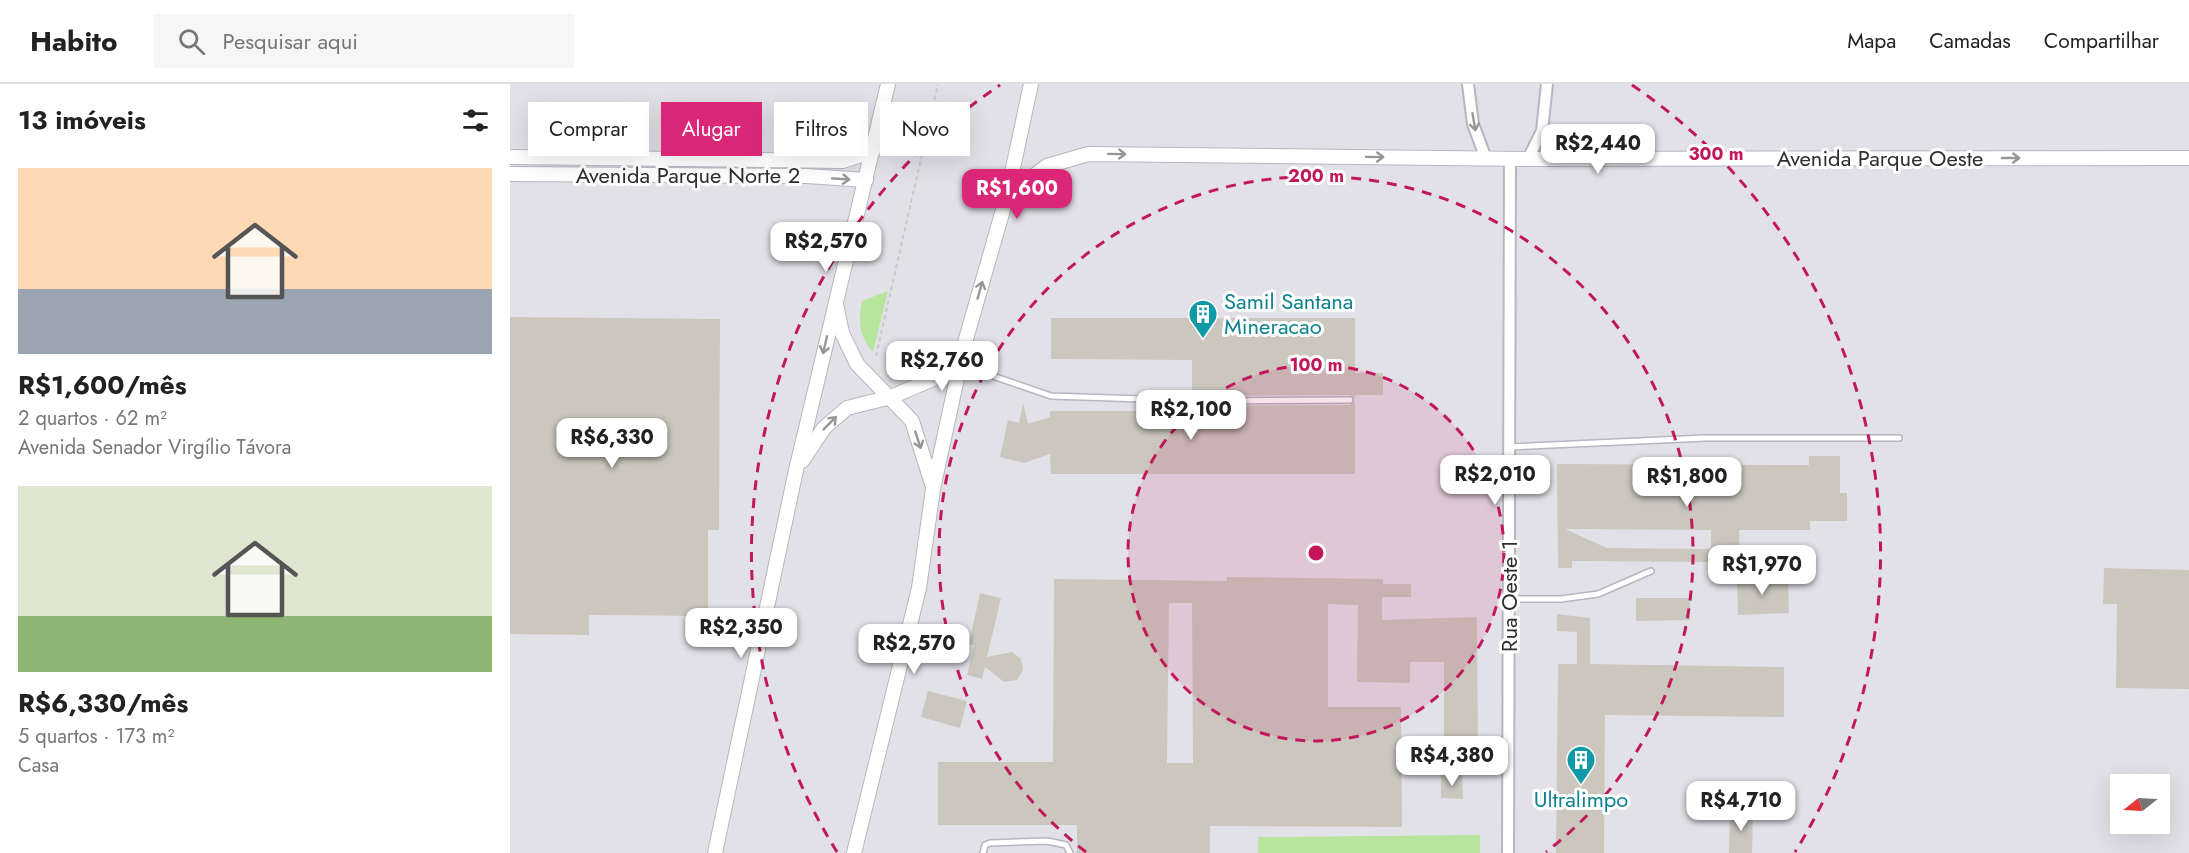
<!DOCTYPE html>
<html lang="pt">
<head>
<meta charset="utf-8">
<style>
	body { margin:0; font-family:Jost,sans-serif; background:#f6f6f6; color:#222; height:100vh; display:flex; flex-direction:column; font-size:22px; white-space:nowrap }
	* { box-sizing:border-box; margin:0 }
	p { font-size:20px; color:#767676 }
	.icon { flex:none; width:33px; height:33px; fill:none; stroke:currentColor; stroke-width:2; stroke-linecap:round; stroke-linejoin:round }
	.map { position:relative; flex:1; overflow:hidden }
	.details { display:flex; flex-direction:column; background:#fff; width:510px }
	.details>* { flex:none }
	.top-card { position:absolute; left:18px; top:18px; width:570px; height:54px; display:flex; gap:12px }
	.needle { width:39px; rotate:252deg }
	.tools { position:absolute; left:1600px; top:690px; display:grid; gap:12px }
	.tools a { display:grid; place-items:center; width:60px; height:60px; border-radius:0px; background:#fff; box-shadow:0 6px 24px #0002; font-size:30px }
	.price { position:absolute; translate:-50% -51px; padding:0 14px; border-radius:12px; background:#fff; color:#222; font-size:20px; line-height:39px; filter:drop-shadow(0 2px 3px #0008) }
	.price::after { content:''; position:absolute; left:50%; top:36px; width:18px; height:14px; margin-left:-9px; background:inherit; clip-path:polygon(0 0,100% 0,50% 100%) }
	.price.active { background:#db2777; color:#fff }
	ul { padding:0; list-style:none }
	li { display:grid; align-content:center; gap:12px; height:318px; padding:0 18px }
	li span { display:grid; place-items:center; height:186px; border-radius:0px; color:#555 }
	li>.icon { margin-inline-start:auto }
	span .icon { width:108px; height:108px; fill:#fffc; stroke-width:1 }
	li b { font-size:26px }
	h2 { display:flex; justify-content:space-between; align-items:center; height:72px; padding:0 18px; font-size:26px }
	.pill { padding:0 21px; border-radius:0px; background:#fff; box-shadow:0 6px 24px #0002; font-size:21px; line-height:54px }
	.pill.active { background:#db2777; color:#fff }
	header { display:flex; align-items:center; gap:36px; box-sizing:border-box; height:84px; padding:0 30px; background:#fff; border-bottom:2px solid #e0e0e0 }
	header strong { font-size:28px }
	nav { display:flex; gap:33px; margin-inline-start:auto; font-size:21px }
	.search { width:420px; height:54px; background:#f6f6f6; display:flex; align-items:center; gap:15px; box-sizing:border-box; padding:0 21px; border-radius:0px; color:#767676; font-size:22px }
	main { display:flex; flex:1; min-height:0 }
	.map>svg:first-child { display:block }
</style>
</head>
<body>
<header>
<strong>Habito</strong>
<div class="search"><svg class="icon" aria-label="search" viewBox="0 0 24 24"><circle cx="10" cy="10" r="6"/><path d="M15 15l6 6"/></svg>Pesquisar aqui</div>
<nav><a>Mapa</a><a>Camadas</a><a>Compartilhar</a></nav>
</header>
<main>
<section class="details">
<h2>13 imóveis<svg class="icon" aria-label="filters" viewBox="0 0 24 24"><path d="M4 7h16M4 17h16"/><circle cx="9" cy="7" r="2"/><circle cx="15" cy="17" r="2"/></svg></h2>
<ul>
<li><span style="background:linear-gradient(#ffd9b3 65%,#9aa5b1 0)"><svg class="icon" aria-label="home" viewBox="0 0 24 24"><path d="M3 11l9-7 9 7M6 9v11h12V9"/></svg></span><div><b>R$1,600/mês</b><p>2 quartos · 62 m²</p><p>Avenida Senador Virgílio Távora</p></div></li>
<li><span style="background:linear-gradient(#dfe7d0 70%,#8fb573 0)"><svg class="icon" aria-label="home" viewBox="0 0 24 24"><path d="M3 11l9-7 9 7M6 9v11h12V9"/></svg></span><div><b>R$6,330/mês</b><p>5 quartos · 173 m²</p><p>Casa</p></div></li>
</ul>
</section>
<div class="map">
<svg width="1679" height="769" viewBox="0 0 1679 769">
	<rect width="100%" height="100%" fill="#efe9e1"/>
	<!-- industrial -->
	<path fill="#e3e1e8" fill-rule="evenodd" d="M0,0h1679v769h-1679zM1611,700h39v40h-39z"/>
	<!-- green -->
	<g fill="#b6e59e">
		<path d="M378,207l-15,61c-14,-15 -15,-32 -11,-51z"/>
		<path d="M970,751v18h-222v-16z"/>
	</g>
	<!-- building -->
	<g fill="#cbc7bf" fill-rule="evenodd">
		<path d="M0,233l210,2 -1,211h-11v86l-119,-1v20l-79,-1z"/>
		<path d="M541,234h304v55h28v22h-28v3l-5,-3 -158,1v-36l-141,-1z"/>
		<path d="M845,317v73h-304l-1,-20 -26,9 -24,-6 8,-37 11,3 4,-20 5,21 22,-7v-6h142v-5l158,-1z"/>
		<path d="M1299,372h31v37h7v28h-37v9h-71v24h-26v8l-141,-1v7h-14l-1,-104 252,1zM1055,445l146,1v19l-104,-1z"/>
		<path d="M1594,484l85,2v119l-73,-1 1,-84h-14z"/>
		<path d="M1252,491v7l26,-1 1,32 -51,2 -1,-39z"/>
		<path d="M717,493l156,2v5h28v13h-29v23l95,-3 1,139h-25v-12h-9v-82h-34v21l-53,-1 1,-77 -30,-1v103h73l1,120 -192,-1v27h-133v-28h-139v-63h115l1,-183 173,2zM659,519h23l1,160h-26z"/>
		<path d="M470,509l21,5 -14,59 25,-5 9,7 2,11 -6,10 -13,2 -19,-15 -3,12 -15,-4 7,-30 -5,-1z"/>
		<path d="M1126,514h54v22l-54,1z"/>
		<path d="M1047,530l33,4v46l194,3v50l-179,-2 -1,138h-48l2,-189h19v-32l-20,-1z"/>
		<path d="M418,607l39,10 -7,27 -39,-11z"/>
		<path d="M931,690l21,1 1,24 -22,-1z"/>
		<path d="M1220,726h23l-1,43h-23z"/>
	</g>
	<g fill="none" stroke-linecap="round" stroke-linejoin="round">
		<!-- lane casing -->
		<g stroke="#b4b7c1" stroke-width="8">
			<g id="lane">
				<path d="M455,263l25,28 61,21 152,5 147,-1"/>
				<path d="M999,363l196,-9h194"/>
				<path d="M999,515h52l37,-5 53,-23"/>
				<path d="M473,769l2,-8 5,-2 57,-2 19,4 4,8"/>
			</g>
		</g>
		<!-- street casing -->
		<g stroke="#b4b7c1" stroke-width="14">
			<g id="street">
				<path d="M958,0l5,40 13,35"/>
				<path d="M1018,75l14,-28 5,-47"/>
				<path d="M998,769l2,-694"/>
			</g>
		</g>
		<!-- secondary casing -->
		<g stroke="#b4b7c1" stroke-width="16">
			<g id="secondary">
				<path d="M0,73l333,4 30,-10"/>
				<path d="M0,90l297,2 59,4"/>
				<path d="M497,112l40,-30 41,-12 440,5 661,-1"/>
				<path d="M326,220l6,29 15,31 55,57 21,66"/>
				<path d="M292,377l22,-33 23,-20 44,-11 42,-18 29,-30"/>
				<path d="M205,769l81,-383 92,-386"/>
				<path d="M344,769l65,-265 14,-99 31,-143 43,-150 24,-112"/>
			</g>
		</g>
		<!-- path -->
		<path stroke="#c9c9c9" stroke-width="2" stroke-dasharray="4.5 3" stroke-linecap="butt" d="M366,272l62,-272"/>
		<!-- lane -->
		<use href="#lane" stroke="#fff" stroke-width="5"/>
		<!-- street -->
		<use href="#street" stroke="#fff" stroke-width="10"/>
		<!-- secondary -->
		<use href="#secondary" stroke="#fff" stroke-width="14"/>
	</g>
	<!-- one-way arrows -->
	<defs><path id="oneway-shaft" d="M-6 0H5M1.5-3L5.5 0L1.5 3" fill="none" stroke-width="1.6" stroke-linecap="round" stroke-linejoin="round" transform="scale(1.5)"/></defs>
	<g stroke="#969696">
		<use href="#oneway-shaft" transform="translate(964 38) rotate(80)"/>
		<use href="#oneway-shaft" transform="translate(607 70) rotate(1)"/>
		<use href="#oneway-shaft" transform="translate(865 73) rotate(1)"/>
		<use href="#oneway-shaft" transform="translate(1501 74)"/>
		<use href="#oneway-shaft" transform="translate(331 95) rotate(4)"/>
		<use href="#oneway-shaft" transform="translate(470 206) rotate(-74)"/>
		<use href="#oneway-shaft" transform="translate(315 261) rotate(103)"/>
		<use href="#oneway-shaft" transform="translate(320 339) rotate(-45)"/>
		<use href="#oneway-shaft" transform="translate(408 356) rotate(72)"/>
	</g>
	<!-- distance rings -->
	<circle cx="806" cy="469" r="188" fill="#c2185b" fill-opacity=".12"/>
	<g fill="none" stroke="#c2185b" stroke-width="3" stroke-dasharray="10 8">
		<circle cx="806" cy="469" r="188"/>
		<path d="M576 768A377 377 0 1 1 1036 768"/>
		<path d="M327 768A565 565 0 0 1 490 1M1122 1A565 565 0 0 1 1285 768"/>
	</g>
	<!-- icons -->
	<defs>
		<g id="building-pin" transform="scale(1.5)"><path d="M0 17L-7.5 6A9.5 9.5 0 1 1 7.5 6Z" fill="#0f9aa8" stroke="#fff"/><path d="M-4-6H4V6H1V3H-1V6H-4ZM-2.5-4.3h1.7v1.8h-1.7ZM.8-4.3h1.7v1.8H.8ZM-2.5-1h1.7V.8h-1.7ZM.8-1h1.7V.8H.8Z" fill="#fff"/></g>
	</defs>
	<g fill-rule="evenodd">
		<use href="#building-pin" x="693" y="230"/>
		<use href="#building-pin" x="1071" y="676"/>
	</g>
	<g text-anchor="middle" dominant-baseline="central" stroke-width="6" stroke-linejoin="round" paint-order="stroke">
		<!-- street labels -->
		<g font-size="22" fill="#2e2e2e" stroke="#fff">
			<text x="1370" y="74">Avenida Parque Oeste</text>
			<text x="178" y="91">Avenida Parque Norte 2</text>
			<text transform="translate(999 512) rotate(-90)">Rua Oeste 1</text>
		</g>
		<!-- culture labels -->
		<g font-size="22" fill="#0d838f" stroke="#fff" text-anchor="start">
			<text x="714" y="217">Samil Santana<tspan x="714" dy="25">Mineracao</tspan></text>
			<text x="1071" y="715" text-anchor="middle">Ultralimpo</text>
		</g>
	</g>
	<circle cx="806" cy="469" r="9" fill="#c2185b" stroke="#fff" stroke-width="3"/>
	<g font-size="18" text-anchor="middle" font-weight="bold" fill="#c2185b" stroke="#fff" stroke-width="6" stroke-linejoin="round" paint-order="stroke">
		<text x="1206" y="76">300 m</text>
		<text x="806" y="98">200 m</text>
		<text x="806" y="287">100 m</text>
	</g>
</svg>
<div class="tools">
<a><svg class="needle" viewBox="-14 -14 28 28"><path d="M0-13l5 13h-10z" fill="#e53935"/><path d="M0 13l5-13h-10z" fill="#767676"/></svg></a>
</div>
<b class="price" style="left:1088px;top:91px">R$2,440</b>
<b class="price active" style="left:507px;top:136px">R$1,600</b>
<b class="price" style="left:316px;top:189px">R$2,570</b>
<b class="price" style="left:432px;top:308px">R$2,760</b>
<b class="price" style="left:681px;top:357px">R$2,100</b>
<b class="price" style="left:102px;top:385px">R$6,330</b>
<b class="price" style="left:985px;top:422px">R$2,010</b>
<b class="price" style="left:1177px;top:424px">R$1,800</b>
<b class="price" style="left:1252px;top:512px">R$1,970</b>
<b class="price" style="left:231px;top:575px">R$2,350</b>
<b class="price" style="left:404px;top:591px">R$2,570</b>
<b class="price" style="left:942px;top:703px">R$4,380</b>
<b class="price" style="left:1231px;top:748px">R$4,710</b>
<div class="top-card">
<a class="pill">Comprar</a>
<a class="pill active">Alugar</a>
<a class="pill">Filtros</a>
<a class="pill">Novo</a>
</div>
</div>
</main>
</body>
</html>
